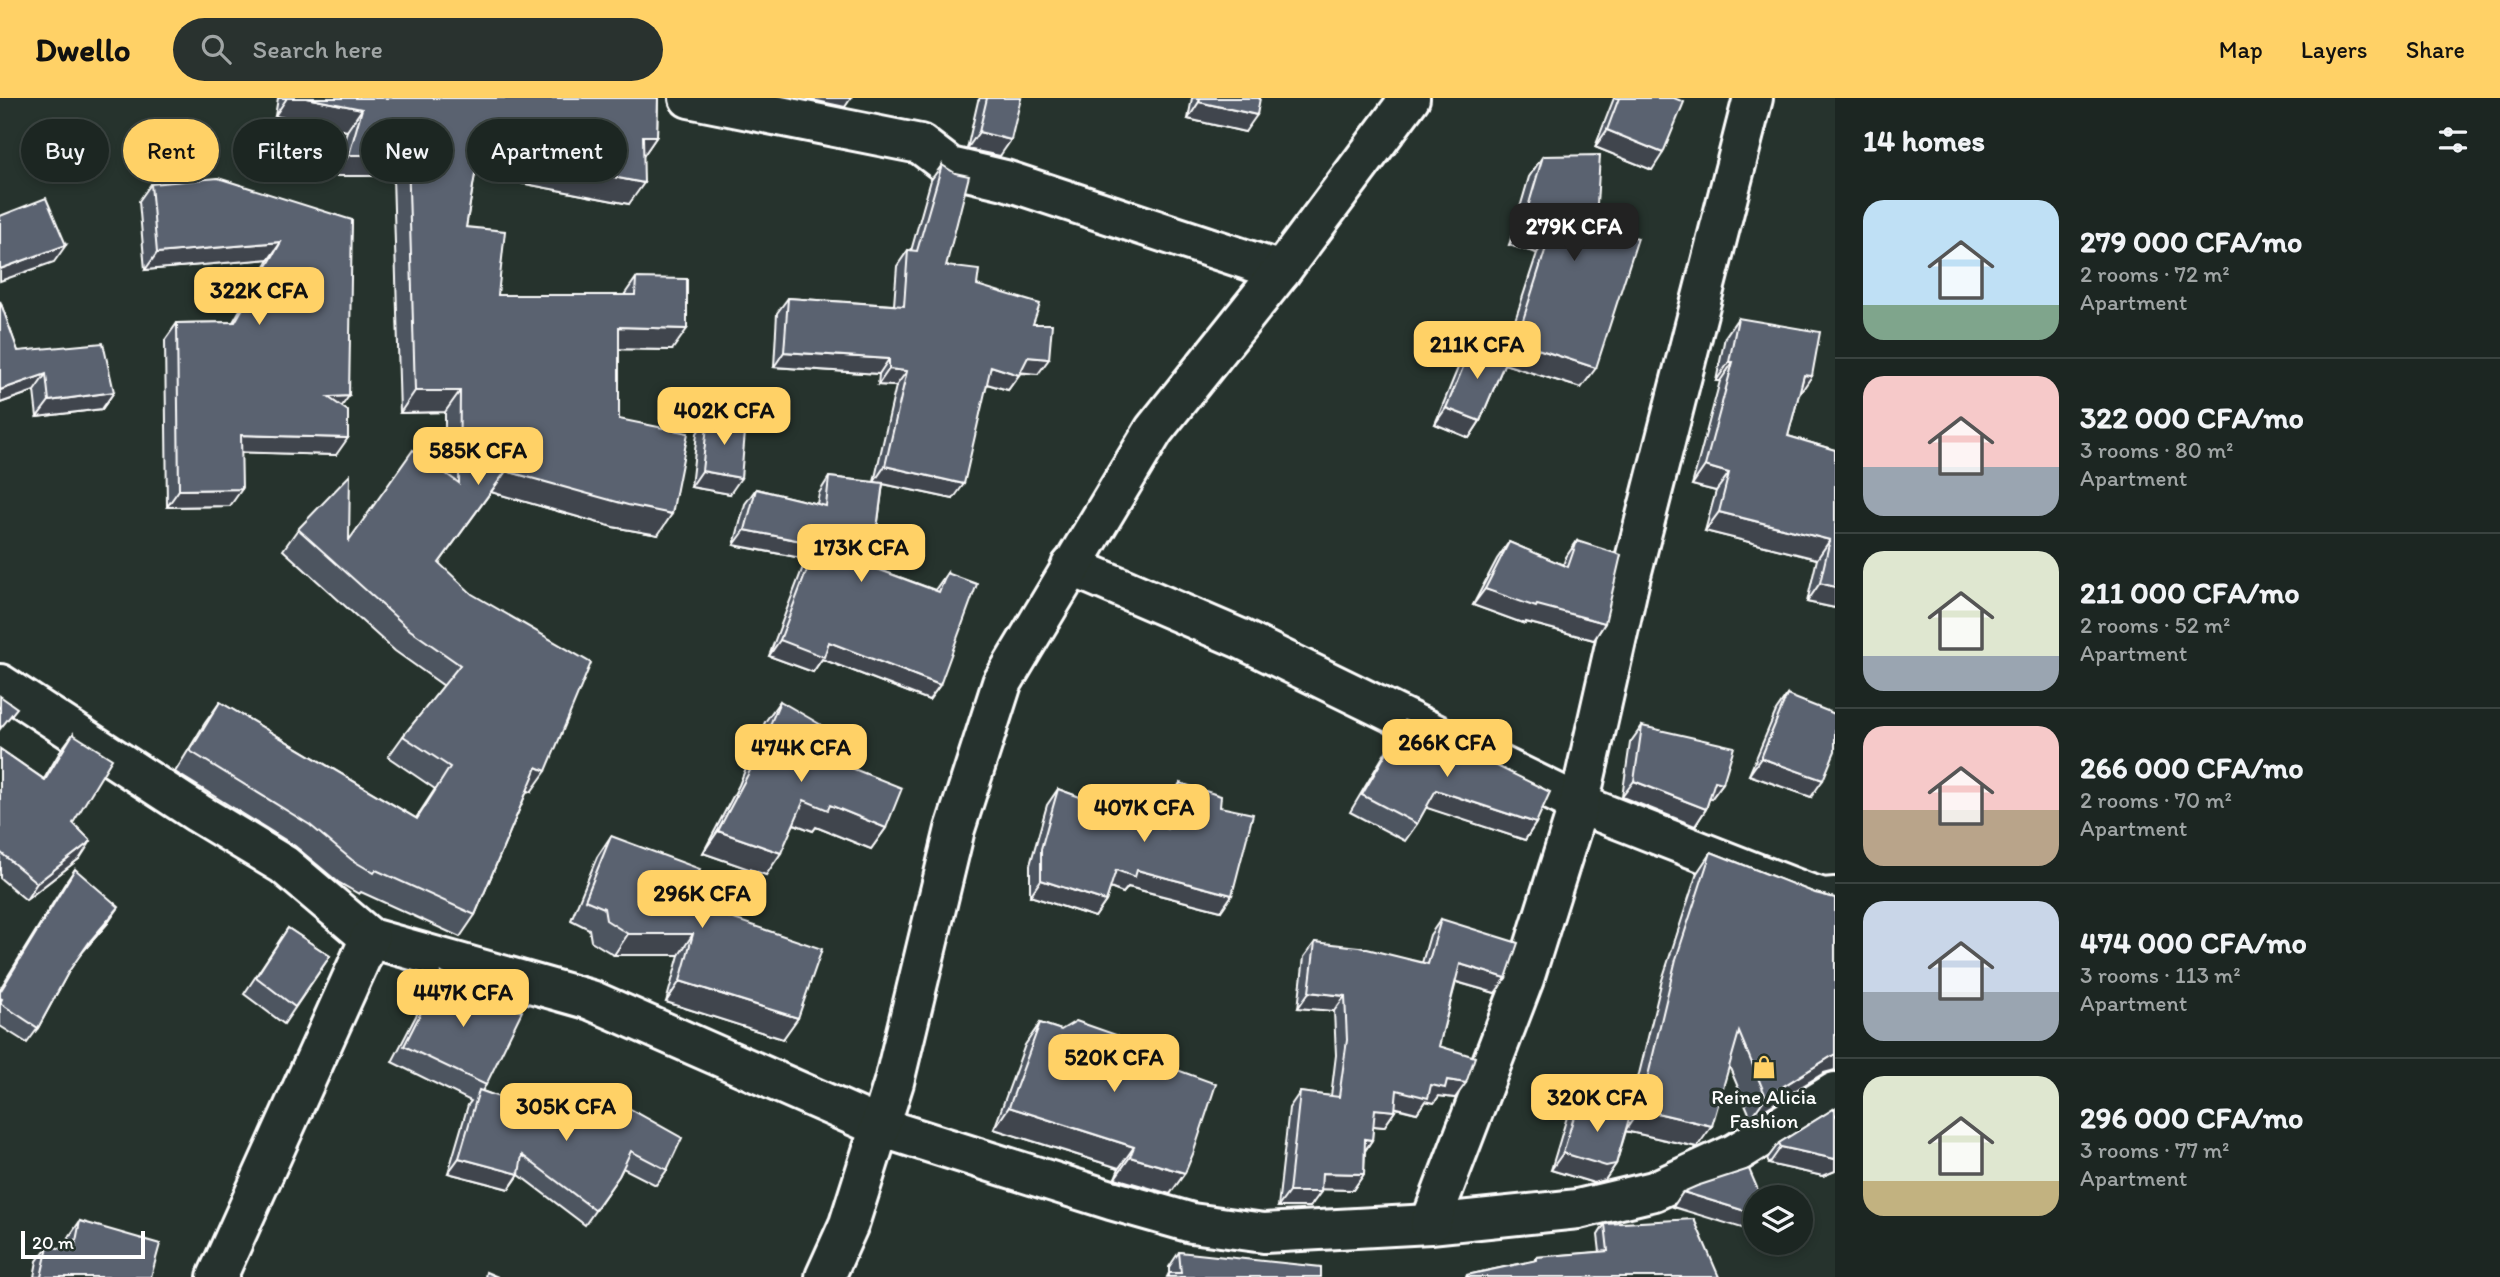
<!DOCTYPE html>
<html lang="en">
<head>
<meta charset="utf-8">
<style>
	body { margin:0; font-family:Itim,sans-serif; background:#29322f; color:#f1f3f6; height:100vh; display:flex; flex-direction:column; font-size:26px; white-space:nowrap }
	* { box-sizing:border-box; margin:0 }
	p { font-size:23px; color:#a0a5a5 }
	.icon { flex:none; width:38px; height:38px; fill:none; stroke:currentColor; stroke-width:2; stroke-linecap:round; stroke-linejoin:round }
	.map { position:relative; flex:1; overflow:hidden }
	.drawer { display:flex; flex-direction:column; background:#1c2622; width:665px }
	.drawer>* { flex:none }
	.hud { position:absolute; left:21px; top:21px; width:665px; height:63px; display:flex; gap:14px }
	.fabs { position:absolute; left:1743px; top:1087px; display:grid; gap:14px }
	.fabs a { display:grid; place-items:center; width:70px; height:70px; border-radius:50%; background:#1c2622; box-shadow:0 4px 10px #0003,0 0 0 2px #3a4340; font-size:35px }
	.scale { position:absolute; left:21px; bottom:18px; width:124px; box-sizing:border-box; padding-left:7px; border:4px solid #fff; border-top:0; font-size:19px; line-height:24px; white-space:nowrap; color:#fff; -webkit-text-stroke:5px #26332d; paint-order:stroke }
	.price { position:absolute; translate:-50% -60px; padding:0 16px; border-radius:14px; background:#ffd166; color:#111; font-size:23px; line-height:46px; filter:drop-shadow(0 2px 4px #0008) }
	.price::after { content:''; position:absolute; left:50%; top:42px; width:21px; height:16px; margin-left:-10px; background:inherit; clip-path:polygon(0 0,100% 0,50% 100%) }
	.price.selected { background:#222; color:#fff }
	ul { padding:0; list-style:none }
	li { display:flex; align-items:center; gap:21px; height:175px; padding:0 28px }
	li+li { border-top:2px solid #3a4340 }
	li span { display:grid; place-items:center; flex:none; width:196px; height:140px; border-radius:21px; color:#555 }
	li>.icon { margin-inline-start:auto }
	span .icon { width:84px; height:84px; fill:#fffc; stroke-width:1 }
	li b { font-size:30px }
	h2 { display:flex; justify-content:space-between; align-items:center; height:84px; padding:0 28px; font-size:30px }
	.chip { padding:0 24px; border-radius:32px; background:#1c2622; box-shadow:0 4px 10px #0003,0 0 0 2px #3a4340; font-size:24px; line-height:63px }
	.chip.selected { background:#ffd166; color:#111 }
	header { display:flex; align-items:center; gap:42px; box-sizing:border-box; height:98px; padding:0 35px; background:#ffd166; color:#111 }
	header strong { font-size:33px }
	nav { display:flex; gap:38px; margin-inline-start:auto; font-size:24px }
	.search { width:490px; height:63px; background:#29322f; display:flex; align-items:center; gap:18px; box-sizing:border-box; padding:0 24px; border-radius:38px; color:#a0a5a5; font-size:26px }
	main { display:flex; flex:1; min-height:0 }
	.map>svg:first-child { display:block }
</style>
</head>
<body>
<header>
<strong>Dwello</strong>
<div class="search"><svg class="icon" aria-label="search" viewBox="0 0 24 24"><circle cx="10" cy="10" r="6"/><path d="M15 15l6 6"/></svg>Search here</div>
<nav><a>Map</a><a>Layers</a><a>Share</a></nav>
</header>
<main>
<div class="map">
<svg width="1835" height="1179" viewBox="0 0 1835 1179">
	<rect width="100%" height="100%" fill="#26332d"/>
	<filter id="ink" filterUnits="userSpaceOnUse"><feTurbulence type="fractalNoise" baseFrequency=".0143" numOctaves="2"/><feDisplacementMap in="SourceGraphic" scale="14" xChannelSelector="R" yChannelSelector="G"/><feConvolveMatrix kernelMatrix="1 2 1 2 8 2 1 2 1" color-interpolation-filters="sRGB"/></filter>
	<g filter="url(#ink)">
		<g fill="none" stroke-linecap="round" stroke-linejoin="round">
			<!-- minor casing -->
			<g stroke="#fff" stroke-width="44">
				<g id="minor">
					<path d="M689,0l231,46 30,23 55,13 276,91"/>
					<path d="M1071,468l170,73 338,165 228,89 16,5 12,-1"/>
					<path d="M0,586l198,129 86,52 86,73 221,62 289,127 231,73 81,23 72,10 166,-9 148,-15 76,-18 82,-38 99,-61"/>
					<path d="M1430,1126l94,-245 55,-175 51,-225 123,-481"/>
					<path d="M217,1179l153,-339"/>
					<path d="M825,1179l24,-53 45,-142 61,-253 47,-146 152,-253 127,-159 129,-173"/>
				</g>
			</g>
			<!-- minor -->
			<use href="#minor" stroke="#26332d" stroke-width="38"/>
		</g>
		<!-- wall -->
		<g fill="#4d5460" stroke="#fff" stroke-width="2">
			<path d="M278,0h380l-1,38 -14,20 -14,48 -154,-30 -9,53 32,68h126l12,-17 36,72 -53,-1v70l39,116 -45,-8 -122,-35 -52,71 92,229 -4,-1 -52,124 -15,22 -99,-45 -2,2 -21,-12 -43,-36 -120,-74 30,-49 15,-21 196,116 19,-29 -47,-32 15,-21 41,-50 -49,-35 -112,-101 15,-21 51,11 96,-67v-61l-45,1 -7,-237h-59l13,-45 -72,-15z"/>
			<path d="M980,0h41l-21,58 -33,-7 11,-48z"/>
			<path d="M1192,0h68l-15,34 -57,-13z"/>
			<path d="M1614,0h60l-22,72 -57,-23z"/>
			<path d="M1543,58l53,65 19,11 -34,156 -77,-24 -24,57 -11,17 -34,-14 27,-66 12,-17 30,13 33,-101 -28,-8 20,-68z"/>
			<path d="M942,67l4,101 31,19 56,39 5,50 -18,-1 -12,17 -21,-6 -34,115 -70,-15 -11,83 63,23 12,-17 -7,112 -11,15 -107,-41 -9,13 -44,-16 37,-97 -72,-14 11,-41 11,-15 61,15 2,-11 10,-16 50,6 -5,-1 22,-96 -18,-1 1,-11 -105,-7 3,-54 11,-15 106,7 3,-39 11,-16 3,1 20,-71z"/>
			<path d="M151,86l201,36 -10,186 -6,49 -95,-3 -11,54 -63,1 -2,-167 12,-17 56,-1 36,-63 -124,11 -6,-69z"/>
			<path d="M0,203l18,50 96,41 -12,17 -65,8 -3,-26 -34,12z"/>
			<path d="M1738,220l61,76 -11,42 47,14v158l-28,-6 10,-43 -112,-28 11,-40 -24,-6 28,-104h-4l9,-44z"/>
			<path d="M708,319l22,77 -39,-7 6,-54z"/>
			<path d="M1577,443l28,82 -11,17 -68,-18 -1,2 -52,-19 24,-46 12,-17 54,23 3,-8z"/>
			<path d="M1787,597l24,102 -62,-22 27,-64z"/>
			<path d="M780,603l41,55 65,72 -15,21 -55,-22 -3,4 -19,-7 -28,51 -63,-22 36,-68 26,-63z"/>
			<path d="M1405,623l131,102 -11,17 -99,-33 -9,17 -12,17 -55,-29 44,-74z"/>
			<path d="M1642,628l81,57 -12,16h-2l-3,10 -11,17 -73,-29 8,-54z"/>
			<path d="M73,636v89l7,35 -54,42 -26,-22v-129l44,30 17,-29z"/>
			<path d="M1180,685l40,24 1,104 -93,-24 -5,6 -13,-5 -4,13 -11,16 -65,-21v-31l17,-60 11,-16 103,38 8,-28z"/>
			<path d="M611,738l76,67 96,136 -117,-37 13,-47h-65l-23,-14 -2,-12 -18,-9 26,-63z"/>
			<path d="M1711,754l104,41 20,5v172l-11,3 -73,45 -22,-52 -32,81 -71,-16 -10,33 -11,16 -11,3 -43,-13 16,-53 12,-17 50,15 33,-135 35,-107z"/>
			<path d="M75,771l33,54 -29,33 -10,15 -31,57 -11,15 -27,-17v-37l64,-104z"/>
			<path d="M1441,821l54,74 -39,-11 -17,64 16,52 -16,-2 -5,7 -9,-2 -8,12 -22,-5v3l-11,16 -11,-1 -1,14 -7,11 -1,23 -11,16 -32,-1 -11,18h-32l11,-99 11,-16 31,4 5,-41 -2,-44 -36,-3 6,-51 11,-15 107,21 8,-28z"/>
			<path d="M288,830l42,28 -46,68 -40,-30z"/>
			<path d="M441,875l45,112 -4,6 96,34 9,-19 11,-15 69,79 -11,15 -33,-17 -4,8 -34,49 -66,-50 -10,14 -61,-16 20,-68 3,-4 -79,-39 38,-73z"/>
			<path d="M1040,925l85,28 45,143 -55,-16 4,-10 -125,-39 31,-84z"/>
			<path d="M1835,1010v63l-12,5 -54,-12 -2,-5 12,-16z"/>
			<path d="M80,1123l71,56h-117l3,-16 11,-15 18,4 3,-13z"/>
			<path d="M1605,1126l114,53h-253l1,-2 67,-14 3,-4 63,-5 -2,-17z"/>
			<path d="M1179,1154l142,25h-154l2,-4v-6z"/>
		</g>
		<!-- shaded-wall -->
		<g fill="#3f454e" stroke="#fff" stroke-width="2">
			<path d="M287,0h19l56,11 -15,22 -72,-15z"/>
			<path d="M809,0h42l-6,9 -37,-8z"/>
			<path d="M1199,4l58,13 -12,17 -57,-13z"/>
			<path d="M1607,32l56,23 -11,17 -57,-23z"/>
			<path d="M979,34l32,8 -11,16 -33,-7z"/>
			<path d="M643,38h14l-15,22z"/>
			<path d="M479,53l165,32 -15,21 -165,-32z"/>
			<path d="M349,57h59l-15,21h-59z"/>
			<path d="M1523,126l28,8 -14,21 -28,-8z"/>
			<path d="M281,144l-12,17 -124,11 12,-17z"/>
			<path d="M66,147l-12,17 -54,19v-12z"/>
			<path d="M619,229l68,2 -15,21 -68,-1z"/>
			<path d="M1516,244l80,26 -15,20 -80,-25z"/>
			<path d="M784,254l105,7 -10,15 -105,-7z"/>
			<path d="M1028,259l21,2 -11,15 -21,-2z"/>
			<path d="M1729,264h4l-13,19h-4z"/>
			<path d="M991,268l28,9 -11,15 -28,-8z"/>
			<path d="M889,271l18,2 -11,15 -18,-1z"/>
			<path d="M46,276l-12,17 -34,12v-13z"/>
			<path d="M1804,277l8,1 -13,19z"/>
			<path d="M415,293h45l-15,21 -45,1z"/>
			<path d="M114,294l-12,17 -65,8 12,-16z"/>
			<path d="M349,298l-12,17 -9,-16z"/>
			<path d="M1446,310l34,13 -11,17 -34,-14z"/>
			<path d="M241,337l107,3 -12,17 -107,-3z"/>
			<path d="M885,368l79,18 -11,15 -79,-17z"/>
			<path d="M1705,368l24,7 -13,18 -24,-6z"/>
			<path d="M506,373l166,43 -14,21 -45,-8 -122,-35z"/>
			<path d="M702,373l39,7 -11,16 -39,-7z"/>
			<path d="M242,391l-12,17 -63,1 12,-17z"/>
			<path d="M1719,414l111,28 -13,19 -112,-28z"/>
			<path d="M745,432l72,14 -11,15 -72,-14z"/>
			<path d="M1820,485l15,4v21l-28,-6z"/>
			<path d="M1485,491l120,34 -11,17 -68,-18 -1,2 -52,-19z"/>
			<path d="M780,542l49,2 111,43 -11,15 -107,-41 -9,13 -44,-16z"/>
			<path d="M1761,660l62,22 -12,17 -62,-22z"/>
			<path d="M537,669l9,4 -15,21 -9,-4z"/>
			<path d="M1634,683l72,28 -11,17 -73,-29z"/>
			<path d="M1715,683l8,2 -12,16 -8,-2z"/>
			<path d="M1436,692l100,33 -11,17 -101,-33z"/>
			<path d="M804,702l26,5 56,23 -15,21 -55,-22 -3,4 -24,-9z"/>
			<path d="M718,733l63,22 -15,22 -63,-22z"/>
			<path d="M91,743l-11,17 -54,42 11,-17z"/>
			<path d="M1116,772h21l95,25 -11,16 -93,-24 -5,6 -18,-7z"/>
			<path d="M1041,782l65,21 -11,16 -65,-21z"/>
			<path d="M119,809l-11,16 -29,33 11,-15z"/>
			<path d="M628,836h65l-14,21h-65z"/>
			<path d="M1460,866l46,14 -11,15 -45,-13z"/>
			<path d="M680,883l118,37 -15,21 -117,-37z"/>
			<path d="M1309,894l36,4 -11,15 -36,-3z"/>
			<path d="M1835,956v16l-11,3 -73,45 15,-21z"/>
			<path d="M1447,982l19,3 -11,15 -16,-2 -5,7 -9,-2 -8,12 -31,-8 11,-15 34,-5z"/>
			<path d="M1009,1009l125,40 -15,21 -125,-39z"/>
			<path d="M1375,1011l20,2 -11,16 -20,-2z"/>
			<path d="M1640,1011l72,17 -15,21 -72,-16z"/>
			<path d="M1365,1041l7,1 -10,15z"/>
			<path d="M1781,1049l54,12v12l-12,5 -54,-12z"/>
			<path d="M1563,1055l53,11 -11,16 -11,3 -43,-13z"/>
			<path d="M1130,1059l55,16 -15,21 -55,-16z"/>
			<path d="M459,1060l60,16 -10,15 -61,-16z"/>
			<path d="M1322,1075l42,1 -11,16 -41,-1z"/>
			<path d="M1289,1094h32l-11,15h-32z"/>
			<path d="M1683,1094l72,22v18l-82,-25z"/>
		</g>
		<!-- building -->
		<g fill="#5a6270" stroke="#fff" stroke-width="2">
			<path d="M306,0h352l-1,38h-14l1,47 -165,-32 -13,76 39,4 -7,64h137l1,-17 51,1v50l-68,-2v92l69,14 -16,81 -44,-9 -122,-34 -67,92 33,31 119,69 -45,108 -9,-4 -62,148 -99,-45 -2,3 -22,-13 -42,-35 -120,-74 30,-49 197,117 33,-52 -47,-31 57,-71 -50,-35 -112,-101 52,-54 -1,65 64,-90 46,33 1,-92h-45l-7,-236h-59l13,-46z"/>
			<path d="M987,0h34l-10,42 -32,-8z"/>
			<path d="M1200,0h60l-3,17 -58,-13z"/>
			<path d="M1619,0h55l10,4 -21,51 -56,-23z"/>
			<path d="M1600,57l-4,66 21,7 -2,4 23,6 -42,130 -80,-26 35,-110 -28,-8 20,-68z"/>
			<path d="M942,67l13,8 14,3 -23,90 33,4 -2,15 63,19 -7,20h19l-3,35 -21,-2 -9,18 -28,-9 -27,118 -79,-18 22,-95 -18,-2v-10l-105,-7 4,-54 116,8 4,-56 9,1z"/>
			<path d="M218,80l134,42 -3,176 -21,1 20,14v27l-107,-3 1,54 -63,1 -2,-167 58,-1 46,-80 -124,11 -6,-69z"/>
			<path d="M46,100l20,47 -66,24v-53z"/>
			<path d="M0,203l18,50 85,-8 11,49 -65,9 -3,-27 -46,16z"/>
			<path d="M1738,220l82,14 -8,44 -8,-1 -16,61 47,14v137l-15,-4 10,-43 -111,-28 10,-39 -24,-7 28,-104h-4z"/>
			<path d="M1474,243l34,14 -28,66 -34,-13z"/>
			<path d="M708,319l38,4 -5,57 -39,-7z"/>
			<path d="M829,379l54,6 -11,84 67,25 8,-19 30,11 -37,101 -111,-43 -5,15 -44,-17 37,-96 -72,-14 11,-41 70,17z"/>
			<path d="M1577,443l44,14 -16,68 -68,-18 -1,2 -51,-18 24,-47 59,25z"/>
			<path d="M1787,597l48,19v37l-12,29 -62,-22z"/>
			<path d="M0,598l17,12 -17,21z"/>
			<path d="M780,603l55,32 -14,23 81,32 -16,40 -56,-23 -2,5 -24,-10 -23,53 -63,-22 36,-68z"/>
			<path d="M1405,623l145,71 -14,31 -100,-33 -19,34 -55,-29z"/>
			<path d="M1642,628l92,21 -11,36 -8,-2 -9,28 -72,-28z"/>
			<path d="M73,636l39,25 -39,64 18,18 -54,42 -37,-31v-103l45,31z"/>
			<path d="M1180,685l41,13 -1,11 33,7 -21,81 -95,-25 -2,7 -19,-7 -10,31 -65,-21v-31l17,-60 109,40z"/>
			<path d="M611,738l89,33 -13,34 135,46 -24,69 -118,-37 13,-47h-65l-22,-14 -2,-12 -19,-8z"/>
			<path d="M1711,754l104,41 20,5v156l-69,43 -27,-65 -27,94 -72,-17 36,-150z"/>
			<path d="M75,771l44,38 -29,34 -21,30 -31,57 -38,-25 2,-4 -2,-1v-6z"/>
			<path d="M1441,821l77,24 -12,35 -46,-14 -21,82 36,11 -9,26 -19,-3 -2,8 -14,-3 -3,13 -31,-8 -2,21 -20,-2 -3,31 -7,-1 -1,35 -42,-1 -1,19h-32l11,-100 39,5 8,-57 -2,-44 -36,-4 6,-50 44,5 69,17z"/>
			<path d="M288,830l42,28 -35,51 -39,-30z"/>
			<path d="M441,875l81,38 -36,74 -82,-39z"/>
			<path d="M1076,923l43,15 6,15 91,33 -23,70 -8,19 -55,-16 4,-10 -125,-40 31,-84 21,7z"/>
			<path d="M479,992l102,36 17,-35 84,47 -15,32 -36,-19 -12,25 -24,34 -73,-55 -3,19 -60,-16z"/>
			<path d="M1579,1002l51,15 -14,49 -10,2 -43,-13z"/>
			<path d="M1835,1010v51l-54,-12 -2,-4z"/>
			<path d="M1749,1071l12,28h-6v17l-72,-22 14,-6z"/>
			<path d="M1694,1121l25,58h-252v-2l70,-15v-3l71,-6 -3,-27z"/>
			<path d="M80,1123l80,23 -9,33h-110l7,-31 26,5z"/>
			<path d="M1179,1154l142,15v10h-152v-4h12z"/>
			<path d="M486,1174l12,5h-13z"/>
		</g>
	</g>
	<!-- icons -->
	<defs>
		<g id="shop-bare" transform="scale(1.89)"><path d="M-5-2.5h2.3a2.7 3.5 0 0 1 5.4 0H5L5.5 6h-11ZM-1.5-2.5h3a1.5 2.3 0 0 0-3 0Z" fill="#ffd166" stroke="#26332d" stroke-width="2.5" paint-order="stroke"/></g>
	</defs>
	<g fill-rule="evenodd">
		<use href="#shop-bare" x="1764" y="969"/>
	</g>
	<g text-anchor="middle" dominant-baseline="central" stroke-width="7" stroke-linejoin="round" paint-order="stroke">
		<!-- poi labels -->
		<g font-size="21" fill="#fff" stroke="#26332d">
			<text x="1764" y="998">Reine Alicia<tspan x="1764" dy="24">Fashion</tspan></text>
		</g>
	</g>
</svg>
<div class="fabs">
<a><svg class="icon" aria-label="layers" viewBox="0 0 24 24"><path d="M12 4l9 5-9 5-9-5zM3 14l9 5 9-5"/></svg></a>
</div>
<div class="scale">20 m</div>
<b class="price selected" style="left:1574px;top:165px">279K CFA</b>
<b class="price" style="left:259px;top:229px">322K CFA</b>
<b class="price" style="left:1477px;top:283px">211K CFA</b>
<b class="price" style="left:724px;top:349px">402K CFA</b>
<b class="price" style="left:478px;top:389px">585K CFA</b>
<b class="price" style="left:861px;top:486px">173K CFA</b>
<b class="price" style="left:1447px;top:681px">266K CFA</b>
<b class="price" style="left:801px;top:686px">474K CFA</b>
<b class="price" style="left:1144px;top:746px">407K CFA</b>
<b class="price" style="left:702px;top:832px">296K CFA</b>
<b class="price" style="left:463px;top:931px">447K CFA</b>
<b class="price" style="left:1114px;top:996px">520K CFA</b>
<b class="price" style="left:1597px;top:1036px">320K CFA</b>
<b class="price" style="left:566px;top:1045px">305K CFA</b>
<div class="hud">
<a class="chip">Buy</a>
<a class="chip selected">Rent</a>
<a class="chip">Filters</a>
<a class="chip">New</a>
<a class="chip">Apartment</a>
</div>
</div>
<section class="drawer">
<h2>14 homes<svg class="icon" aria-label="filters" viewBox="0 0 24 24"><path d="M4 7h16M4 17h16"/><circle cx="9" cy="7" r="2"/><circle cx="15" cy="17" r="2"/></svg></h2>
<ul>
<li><span style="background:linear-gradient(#bfe0f5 75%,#7fa58c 0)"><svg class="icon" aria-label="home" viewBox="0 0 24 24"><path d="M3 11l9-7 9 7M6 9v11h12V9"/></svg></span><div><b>279 000 CFA/mo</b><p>2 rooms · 72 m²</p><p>Apartment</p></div></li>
<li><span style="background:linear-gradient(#f6c9c9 65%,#9aa5b1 0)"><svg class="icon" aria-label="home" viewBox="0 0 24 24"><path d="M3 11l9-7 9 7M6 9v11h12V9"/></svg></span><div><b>322 000 CFA/mo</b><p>3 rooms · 80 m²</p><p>Apartment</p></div></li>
<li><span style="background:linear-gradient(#dfe7d0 75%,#9aa5b1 0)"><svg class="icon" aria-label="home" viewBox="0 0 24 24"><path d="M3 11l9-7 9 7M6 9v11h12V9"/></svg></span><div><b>211 000 CFA/mo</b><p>2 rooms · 52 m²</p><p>Apartment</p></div></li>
<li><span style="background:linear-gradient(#f6c9c9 60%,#b9a48a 0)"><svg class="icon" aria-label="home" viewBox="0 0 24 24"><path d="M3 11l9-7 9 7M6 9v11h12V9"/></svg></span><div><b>266 000 CFA/mo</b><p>2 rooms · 70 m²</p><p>Apartment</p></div></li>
<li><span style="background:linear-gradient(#c9d6e8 65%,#9aa5b1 0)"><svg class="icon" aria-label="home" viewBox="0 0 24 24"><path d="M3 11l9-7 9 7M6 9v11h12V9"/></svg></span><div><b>474 000 CFA/mo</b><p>3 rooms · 113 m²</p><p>Apartment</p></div></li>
<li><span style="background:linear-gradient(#dfe7d0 75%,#c2b280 0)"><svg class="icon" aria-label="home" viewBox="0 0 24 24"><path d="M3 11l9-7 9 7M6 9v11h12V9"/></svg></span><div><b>296 000 CFA/mo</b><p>3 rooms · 77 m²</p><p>Apartment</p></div></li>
</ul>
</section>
</main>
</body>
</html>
